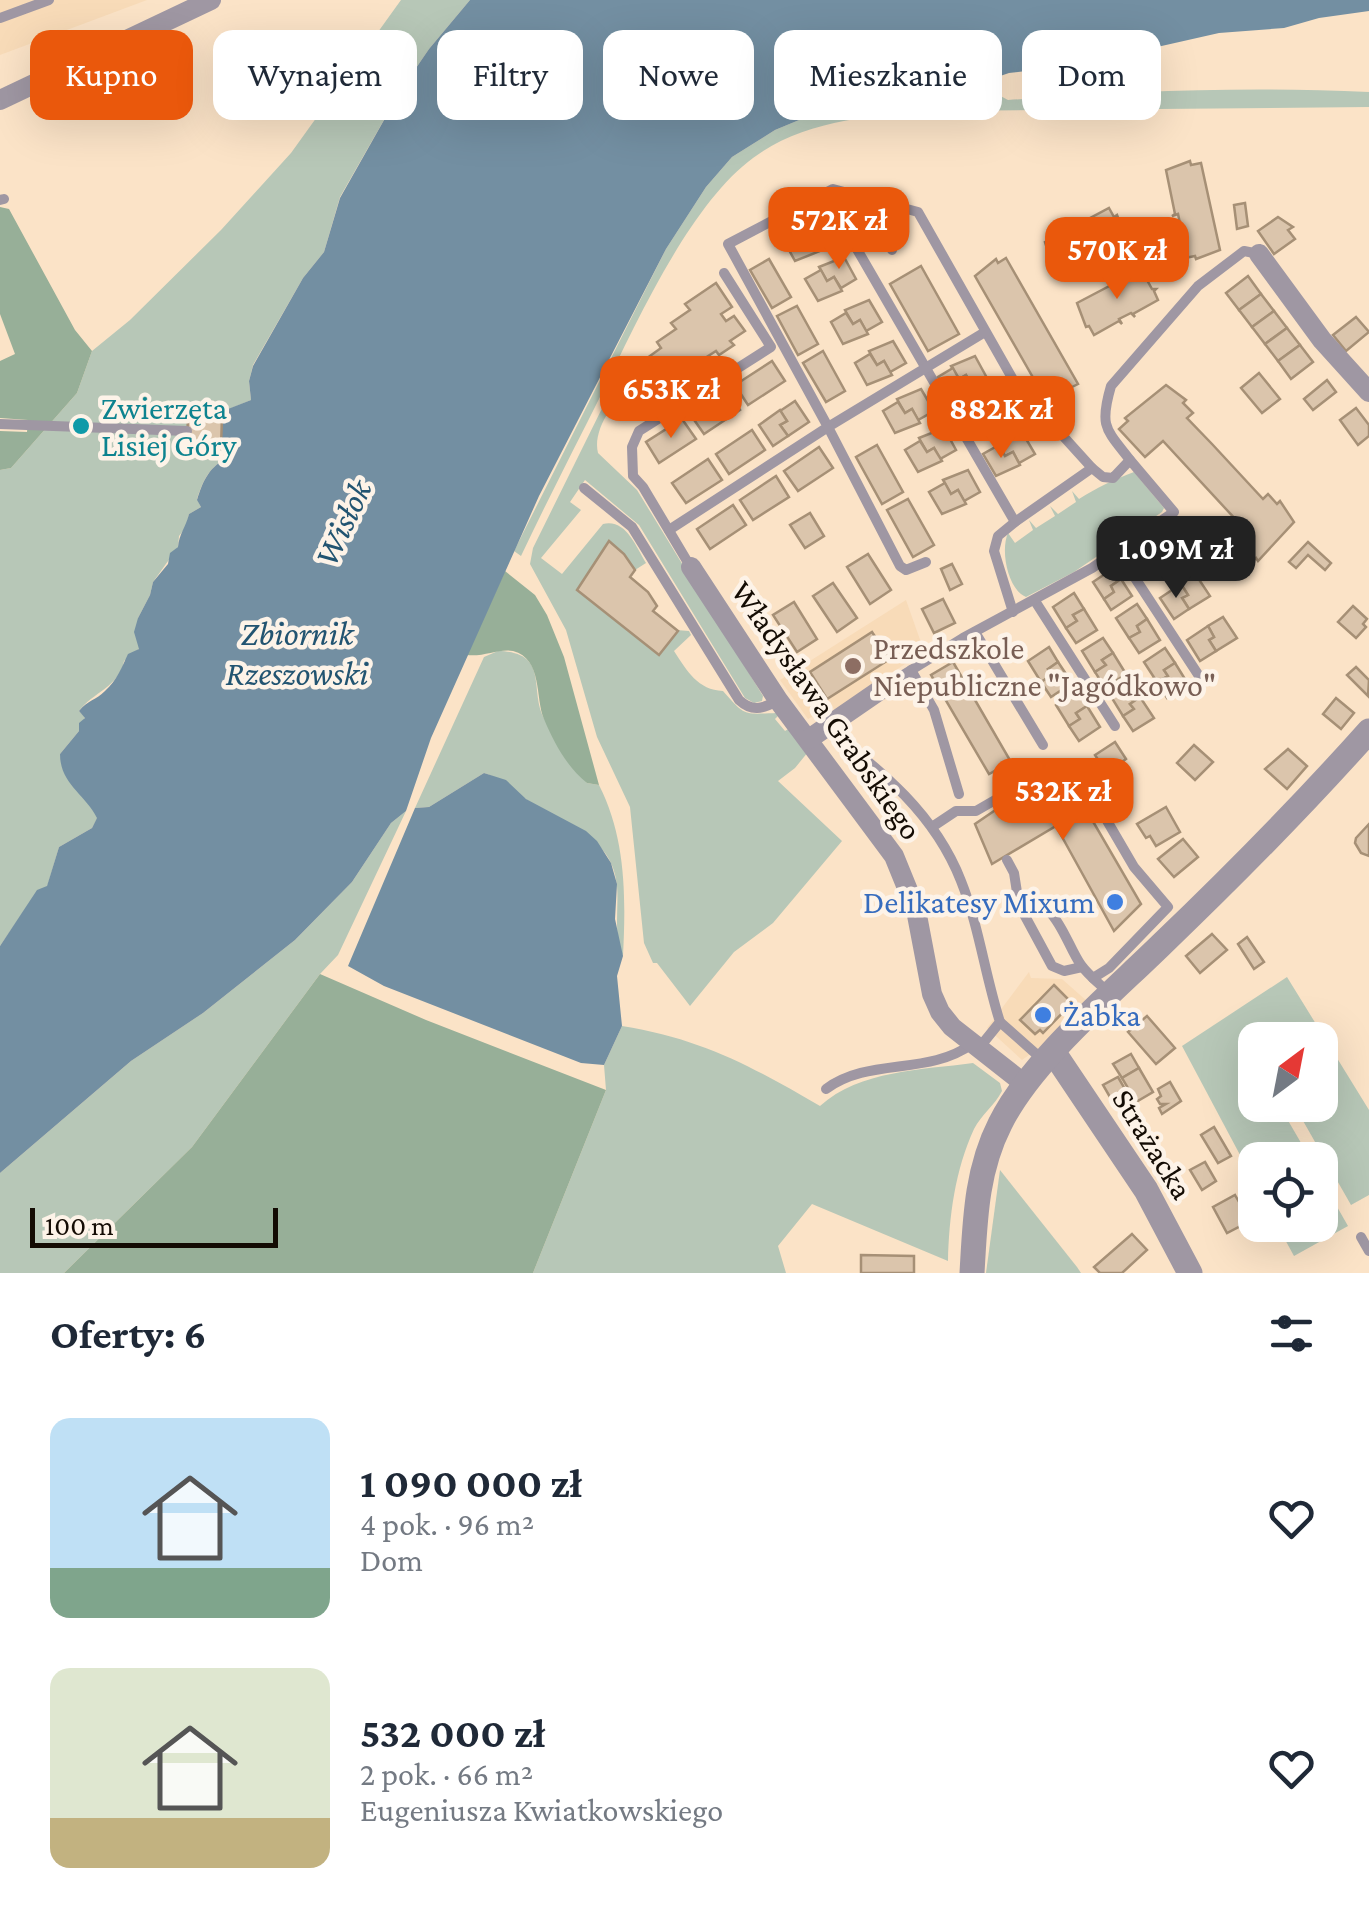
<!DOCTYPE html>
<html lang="pl">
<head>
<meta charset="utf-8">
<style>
	body { margin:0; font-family:"Crimson Pro",serif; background:#f2f2f3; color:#1f2937; height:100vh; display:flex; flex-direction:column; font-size:38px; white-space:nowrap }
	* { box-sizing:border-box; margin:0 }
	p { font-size:32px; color:#747a83 }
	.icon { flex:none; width:55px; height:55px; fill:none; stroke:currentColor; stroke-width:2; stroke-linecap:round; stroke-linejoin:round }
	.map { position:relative; height:1273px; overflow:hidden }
	.drawer { display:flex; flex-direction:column; background:#fff; flex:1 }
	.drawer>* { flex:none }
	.guide { position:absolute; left:30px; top:30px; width:1310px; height:90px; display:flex; gap:20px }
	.needle { width:65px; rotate:32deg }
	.fabs { position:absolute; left:1238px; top:1022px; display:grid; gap:20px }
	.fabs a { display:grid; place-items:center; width:100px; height:100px; border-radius:20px; background:#fff; box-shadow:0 10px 40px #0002; font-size:50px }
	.scale { position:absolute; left:30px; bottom:25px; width:248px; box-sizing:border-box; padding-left:10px; border:5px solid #140c04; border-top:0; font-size:28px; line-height:35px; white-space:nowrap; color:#140c04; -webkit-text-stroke:8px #fdf3e8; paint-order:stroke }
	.price { position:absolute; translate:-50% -85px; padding:0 22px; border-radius:20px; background:#ea580c; color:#fff; font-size:32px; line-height:65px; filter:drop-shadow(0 2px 5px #0008) }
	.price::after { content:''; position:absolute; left:50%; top:60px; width:30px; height:22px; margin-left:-15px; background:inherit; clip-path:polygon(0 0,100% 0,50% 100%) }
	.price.active { background:#222; color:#fff }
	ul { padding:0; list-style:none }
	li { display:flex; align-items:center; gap:30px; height:250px; padding:0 50px }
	li span { display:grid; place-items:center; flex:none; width:280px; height:200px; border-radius:20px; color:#555 }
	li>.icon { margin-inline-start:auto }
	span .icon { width:120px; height:120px; fill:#fffc; stroke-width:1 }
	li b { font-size:42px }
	h2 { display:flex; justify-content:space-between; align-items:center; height:120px; padding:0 50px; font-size:42px }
	.tag { padding:0 35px; border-radius:20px; background:#fff; box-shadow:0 10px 40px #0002; font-size:35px; line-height:90px }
	.tag.active { background:#ea580c; color:#fff }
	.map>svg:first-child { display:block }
</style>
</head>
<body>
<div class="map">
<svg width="1369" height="1273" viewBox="0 0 1369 1273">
	<rect width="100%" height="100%" fill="#fbe3c7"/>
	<!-- built -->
	<g fill="#f8dbb8">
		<path d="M0,0h147l-147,55z"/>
		<path d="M906,600l18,51 -88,60 -4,-5 -24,13 -28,-39z"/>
		<path d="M1029,972l2,6 31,1 26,23 -38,38 -28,20 -35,-32z"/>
	</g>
	<!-- green -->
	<g fill="#b7c7b7">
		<path d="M401,0h69l-41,49 -28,41 -61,107 -16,55 -21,26 -50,87 -4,16 2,19 -22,9 -7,7h-34l-1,30 34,1 4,12c-17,10 -22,22 -28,40l4,8 -12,7 -3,13 -7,9 -1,11 -25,35 -3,13 -12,23 2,30 -16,13c-4,25 -32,32 -45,50l6,6 -6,14 -19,23 16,32 22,31 -6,11 -33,19 -12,40 -13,9 -34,50v-476l11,-2 66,-75 15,-42 38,-31 91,-90 70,-77z"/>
		<path d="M995,78l-2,14 15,8c120,-9 240,-14 361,-8v15l-435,4c-61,4 -130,9 -181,47 -63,46 -117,165 -151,235 -27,54 -55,108 -81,163l-7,-5 152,-302 40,-62 26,-30 43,-27 87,-36h51l48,-5z"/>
		<path d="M618,376l10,4 5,6c-18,12 -41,44 -35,67l39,37 126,206 -1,5 -8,2 -9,-5 -106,-173 -54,-45 -15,22 11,8 -40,48 21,16 41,-50c23,-5 32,21 43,39l-11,7 -11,-16 -16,-13 -30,49 80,64 18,-24 13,1 2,4 -17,16c13,20 24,39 49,40 23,26 20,23 54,22l2,2 -4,4 10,12 5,-3 18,24 -13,16 -17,13 64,60 -69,82 -39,29 -44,54 -33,-43h-4l-9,-20 -14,-136 -33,-70 -31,-107 -36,-66 3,-16z"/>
		<path d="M1134,472l30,36 -2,4 -88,60 -48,25c-18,-7 -26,-46 -18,-64l7,10 18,-13 -4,-10 7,8 19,-12 -5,-10 8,8 18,-12 -4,-11 7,8c17,-11 36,-20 55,-27z"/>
		<path d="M498,651c52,1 31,39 46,67 12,23 29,44 43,65l12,2c27,53 27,112 24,171 -10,-23 -4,-46 -6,-70 -4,-50 -52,-61 -87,-84 -19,-13 -22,-21 -46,-29l-55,34 -14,1 69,-151z"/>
		<path d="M406,811l-68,144 -18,19 -128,173 -128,126h-64v-100l131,-112 72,-48 92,-73 57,-58 39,-59z"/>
		<path d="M1287,977l82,133v85l-18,10 -57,-100h26v-65h-65v65h24l32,55h-56v23l-73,-137z"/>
		<path d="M622,1026c80,13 129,40 198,80 40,-36 102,-36 153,-43l27,20 2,8c-7,14 -21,24 -28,38 -19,41 -25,88 -26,132l-136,-57 -34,42 8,27h-253l73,-183 -2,-25z"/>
		<path d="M1000,1170l77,97 4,6h-95z"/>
		<path d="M1320,1177l28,49 -54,30 -17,-31h43z"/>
	</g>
	<!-- forest -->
	<g fill="#97af98">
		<path d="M0,207l9,2 66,121 17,21 -15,42 -66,75 -11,2v-39l27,1 1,-12 -28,-2v-57l15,-7 -15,-40z"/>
		<path d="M505,571l30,24 12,20 17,42 35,128 -12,-2c-20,-16 -33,-40 -43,-64 -9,-21 -1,-60 -31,-68 -13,-3 -29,6 -46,4z"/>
		<path d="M320,974l106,46 180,70 -73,183h-469l128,-126z"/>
	</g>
	<!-- water -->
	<g fill="#738fa2">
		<path d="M470,0h899v11l-50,7 -35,10 -65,5 -137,31 -73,9 -47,16 -49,5h-51l-87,36 -43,27 -26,30 -40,62 -127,247 -108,242 -25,73 -15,12 -39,59 -57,58 -92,73 -72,48 -131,112v-227l37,-56 10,-4 12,-39 33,-19 5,-10c-12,-24 -37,-34 -37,-64l19,-23v-8l6,-5 -6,-7c9,-11 17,-11 26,-20 12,-11 17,-24 23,-37l11,-5 -5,-17 4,-14 12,-23 3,-13 15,-18 2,-11 8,-6c1,-13 8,-20 11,-33l12,-7 -4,-7c6,-19 11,-31 28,-41l-4,-12 1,-31 6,-7 23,-9 -2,-19 4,-15 50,-88 21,-26 16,-54 61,-108 28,-41z"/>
		<path d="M484,773l22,7 20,19 60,32 11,10 14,22 6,21 -2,35 8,37 -6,20 5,50 -18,39 -23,-2 -197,-77 -36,-20 67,-158 14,-1z"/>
	</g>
	<!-- building -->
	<g fill="#dbc5ac" stroke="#a69076" stroke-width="2.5">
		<path d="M1190,161l1,4 10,-2 19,87 -24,9 -1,-3 -10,2 -6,-28 -4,1 6,-3 -3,-14 -6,2 3,-2 -9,-44z"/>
		<path d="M1245,203l3,23 -11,3 -3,-24z"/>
		<path d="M1109,208l5,9 3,-2 9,24 -25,14 1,4 -3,-6 -13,7 3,6 -2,-3 -25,13 -5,-9 -4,2 -8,-25z"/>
		<path d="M1278,217l15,10 -5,3 7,9 -21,15 -16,-23z"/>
		<path d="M821,218l13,21 -16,9 -6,-10 -7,4 -8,-14z"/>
		<path d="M798,230l7,12 7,-4 8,13 -25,10 -12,-22z"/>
		<path d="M844,257l12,22 -15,9 -7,-11 -7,4 -8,-14z"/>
		<path d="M1006,258l72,126 -8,4 2,4 -15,8 -2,-3 -8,5 -72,-126 21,-17 2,4z"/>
		<path d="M769,259l22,38 -19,11 -22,-38z"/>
		<path d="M921,266l38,68 -31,17 -38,-67z"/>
		<path d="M1142,269l5,9 3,-1 -3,3 5,9h4l-2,2 4,9 -25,14 2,3 -4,-4 -12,6 3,5 -3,-3 -25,14 -5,-9 -3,1 -9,-24z"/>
		<path d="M821,270l6,11 7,-4 8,14 -24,10 -13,-22z"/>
		<path d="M1248,276l13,18 -22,16 -13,-17z"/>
		<path d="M716,283l16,24 -11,7 5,7 8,-5 11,15 -15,10 4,4 -15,10 -3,-4 -11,7 1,6 -12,8 -4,-4 -10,6 3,5 -22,15 -5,-6 -5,4 2,3 -20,13 -10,-15 10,-7 -5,-6 19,-13 -4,-6 18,-13 -4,-6 19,-13 -5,-6 19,-13 -5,-6z"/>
		<path d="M1261,294l13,17 -22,16 -13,-17z"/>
		<path d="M869,300l13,22 -16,9 -6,-11 -7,4 -8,-14z"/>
		<path d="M797,306l21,38 -20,11 -21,-39z"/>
		<path d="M1274,311l13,17 -22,16 -13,-17z"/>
		<path d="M846,313l7,11 7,-4 8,14 -25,10 -12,-22z"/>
		<path d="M1356,317l13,15 -23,19 -13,-16z"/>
		<path d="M1287,328l13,17 -22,16 -13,-17z"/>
		<path d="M893,341l13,22 -16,9 -6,-11 -7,4 -8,-14z"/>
		<path d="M1300,345l13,17 -22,17 -13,-18z"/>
		<path d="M823,351l22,40 -19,11 -23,-39z"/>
		<path d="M870,354l7,11 7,-4 8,14 -25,10 -12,-22z"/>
		<path d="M975,356l12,22 -15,8 -6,-11 -7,4 -8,-13z"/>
		<path d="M772,361l13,20 -37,24 -13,-20z"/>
		<path d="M953,368l6,11 7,-4 8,14 -23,10 -13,-22z"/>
		<path d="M1259,373l21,26 -18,14 -21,-25z"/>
		<path d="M1327,380l9,12 -23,18 -9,-11z"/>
		<path d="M1166,385l20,15 -3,3 10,10 -6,5 25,26 51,55 5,-5 9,10 3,-3 14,21 -36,39 -2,-3 -12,11 -26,-28 20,-19 -75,-81 -18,16 -26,-28 9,-8 -3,-3z"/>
		<path d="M921,389l13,22 -16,9 -6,-11 -7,4 -8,-14z"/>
		<path d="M727,390l13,20 -36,24 -14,-20z"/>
		<path d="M999,393l13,22 -16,9 -6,-11 -7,5 -8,-15z"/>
		<path d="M795,401l14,21 -21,14 -8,-11 7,-4 -7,-10z"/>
		<path d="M898,402l7,11 7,-4 8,14 -25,10 -12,-22z"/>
		<path d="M976,406l7,12 7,-5 8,14 -25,10 -12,-22z"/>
		<path d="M1356,408l13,17v11l-11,9 -18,-25z"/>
		<path d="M780,410l7,11 -7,4 8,11 -15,10 -14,-21z"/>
		<path d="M188,415l34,1 -1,31 -34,-1z"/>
		<path d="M682,419l14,20 -37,24 -13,-21z"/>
		<path d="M944,428l12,22 -16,9 -6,-11 -7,4 -8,-14z"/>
		<path d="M752,430l13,20 -36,24 -13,-20z"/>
		<path d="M1022,432l13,22 -16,9 -6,-11 -8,4 -8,-14z"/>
		<path d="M920,441l7,11 7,-4 8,13 -24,11 -13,-22z"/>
		<path d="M877,445l26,47 -21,12 -26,-47z"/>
		<path d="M999,445l6,11 8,-4 7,13 -24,11 -13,-22z"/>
		<path d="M819,447l14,21 -35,23 -14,-20z"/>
		<path d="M708,459l14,21 -36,23 -14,-20z"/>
		<path d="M968,470l12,22 -16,9 -6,-11 -7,4 -8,-14z"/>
		<path d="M776,476l13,21 -36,23 -13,-20z"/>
		<path d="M945,483l6,11 7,-4 8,14 -24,10 -13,-22z"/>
		<path d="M908,499l26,46 -21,12 -26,-47z"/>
		<path d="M733,505l13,20 -36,24 -13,-20z"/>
		<path d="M810,513l14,23 -19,12 -15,-23z"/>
		<path d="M1170,534l14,21 -21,13 -7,-10 5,-4 -6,-10z"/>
		<path d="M609,541l15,13 11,16 -5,7 18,15 9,14 -4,5 25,20 -19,24 -82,-65z"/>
		<path d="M1308,542l23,21 -6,7 -17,-15 -12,13 -7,-6z"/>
		<path d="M1155,544l6,10 -5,4 7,10 -16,10 -13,-21z"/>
		<path d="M868,554l23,36 -21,14 -23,-37z"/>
		<path d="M952,564l10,20 -12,6 -9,-21z"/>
		<path d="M1114,568l7,11 -10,7 3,6 -10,7 -11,-17z"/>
		<path d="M1196,575l14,21 -21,13 -7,-11 6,-3 -7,-11z"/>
		<path d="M1121,579l11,17 -21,14 -7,-11 10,-7 -3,-6z"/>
		<path d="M833,583l24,35 -20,14 -24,-36z"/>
		<path d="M1181,584l7,11 -6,3 7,11 -15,10 -14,-21z"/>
		<path d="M1074,593l10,16 -11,6 4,6 -11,7 -13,-21z"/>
		<path d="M943,599l12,24 -21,10 -12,-24z"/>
		<path d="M794,602l23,37 -20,13 -24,-37z"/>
		<path d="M1137,604l10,15 -10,7 3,6 -11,6 -13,-20z"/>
		<path d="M1353,606l14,13 -4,5 3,3 -10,11 -18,-16z"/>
		<path d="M1084,609l13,21 -21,13 -10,-15 11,-7 -4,-6z"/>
		<path d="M1223,617l14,21 -21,13 -7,-11 5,-3 -6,-11z"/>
		<path d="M1147,619l13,21 -21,13 -10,-15 11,-6 -3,-6z"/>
		<path d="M1208,626l6,11 -5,3 7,11 -16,10 -13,-21z"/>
		<path d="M872,632l18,27 -63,40 -17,-27z"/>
		<path d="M1103,638l10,15 -11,7 4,5 -11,7 -13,-21z"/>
		<path d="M1049,647l9,15 -10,7 4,6 -11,7 -13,-21z"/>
		<path d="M1165,648l10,15 -11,7 4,6 -11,6 -13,-20z"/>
		<path d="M1113,653l13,21 -21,14 -10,-16 11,-7 -4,-5z"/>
		<path d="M953,662l58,100 -22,12 -58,-99z"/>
		<path d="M1058,662l14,21 -21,14 -10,-15 11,-7 -4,-6z"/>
		<path d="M1175,663l13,21 -21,14 -10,-16 11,-6 -4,-6z"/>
		<path d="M1356,667l13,13 -1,16 -21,-21z"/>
		<path d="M1131,682l9,15 -10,7 4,5 -11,7 -13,-21z"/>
		<path d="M1077,691l10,15 -11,7 4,6 -11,7 -13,-21z"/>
		<path d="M1140,697l14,21 -21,13 -10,-15 11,-7 -4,-5z"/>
		<path d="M1336,698l18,15 -13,16 -18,-15z"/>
		<path d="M1087,706l13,21 -21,14 -10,-15 11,-7 -4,-6z"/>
		<path d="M1115,742l11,17 -19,14 -12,-18z"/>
		<path d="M1194,745l19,17 -18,18 -18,-17z"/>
		<path d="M1288,749l19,17 -20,23 -22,-20z"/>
		<path d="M1066,775l75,129 -27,27 -58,-105 -64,38 -17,-40 22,-15 3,4z"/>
		<path d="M1166,807l14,25 -24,14 -6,-10 -4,2 -9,-14z"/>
		<path d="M1369,824v32l-8,-3 -6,-10 1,-5z"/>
		<path d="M1183,839l15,18 -24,20 -16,-18z"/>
		<path d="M1212,934l15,16 -27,23 -14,-17z"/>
		<path d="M1247,937l17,25 -10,7 -16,-25z"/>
		<path d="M1054,985l18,18 -29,30 -3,-3 -5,4 -15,-14z"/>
		<path d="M1147,1016l28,32 -19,16 -28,-32z"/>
		<path d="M1131,1054l8,14 -17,10 -9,-14z"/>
		<path d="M1139,1068l14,24 -17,10 -14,-24z"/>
		<path d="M1118,1077l11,19 -15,8 -11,-19z"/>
		<path d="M1170,1082l11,19 -19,13 -3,-6 7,-4h-6l-3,-5 4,-3 -3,-7z"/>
		<path d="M1214,1127l17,29 -13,7 -17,-28z"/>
		<path d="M1205,1162l11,19 -14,9 -12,-20z"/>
		<path d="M1235,1195l15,26 -23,12 -14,-26z"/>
		<path d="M1132,1234l15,16 -25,23h-22l-6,-6z"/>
		<path d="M861,1255l53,1v17h-53z"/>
	</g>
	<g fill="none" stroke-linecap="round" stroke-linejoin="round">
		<!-- service -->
		<g stroke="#9f97a3" stroke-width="10">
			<path d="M0,18l49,-18"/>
			<path d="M844,193l20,34"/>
			<path d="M825,194l190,328 -17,14 -4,15 19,61"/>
			<path d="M860,197l32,53"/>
			<path d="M0,200l4,-1"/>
			<path d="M0,424l187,7"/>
			<path d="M1130,460c-24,-31 -31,-33 -19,-74l87,-100 46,-35 15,3"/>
			<path d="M584,488l48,39 107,173c13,12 23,9 38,1"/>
			<path d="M669,530l159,-103 -100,-183 105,-55 85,23 97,171 77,85 -77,54"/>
			<path d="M1118,552l85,130"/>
			<path d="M926,562l-20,8 -6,-4 -72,-139 157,-95"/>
			<path d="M690,566l-47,-79 -10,-11 -1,-29 7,-16 132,-84 -47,-74"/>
			<path d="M1035,601l80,125"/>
			<path d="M975,632l68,113"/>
			<path d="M911,670l23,40 25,84"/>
			<path d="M887,685l76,-47 129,-70 82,-56 -44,-52 -17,18 -10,-1 -11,-9"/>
			<path d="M825,727c56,44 109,85 136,154 18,45 24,94 39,141l-21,26"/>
			<path d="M1078,771l56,96 34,40 -59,61 -16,10"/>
			<path d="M932,827l24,-16h20l59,-34 5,-2 6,7"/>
			<path d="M1007,860l7,13 5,32 33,61 12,5 18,-4"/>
			<path d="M1019,905c36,-13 46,38 62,60 8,11 20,20 29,29"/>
			<path d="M1000,1022l35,31"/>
			<path d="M826,1089c43,-32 102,-13 146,-45"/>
			<path d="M1361,1237l8,14"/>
		</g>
		<!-- minor -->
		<g stroke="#9f97a3" stroke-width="20">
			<path d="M0,100l211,-100"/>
			<path d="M1259,254l63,86 47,52"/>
			<path d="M691,567l87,133 116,156 22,54 16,84 8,18 12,15 74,58"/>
			<path d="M809,739l77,-53"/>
		</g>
		<!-- tertiary -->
		<g stroke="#9f97a3" stroke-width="25">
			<path d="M1054,1053l92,137 44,83"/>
			<path d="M972,1273c3,-51 4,-102 28,-149 31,-63 111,-130 162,-180 72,-69 141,-139 207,-213"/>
		</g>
	</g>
	<!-- markers -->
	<circle fill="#0f9aa8" stroke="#fdf3e8" stroke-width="4" cx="81" cy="426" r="10"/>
	<circle fill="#8d6e63" stroke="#fdf3e8" stroke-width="4" cx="853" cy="666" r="10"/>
	<g fill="#3f7fe0" stroke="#fdf3e8" stroke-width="4">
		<circle cx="1115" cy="902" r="10"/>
		<circle cx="1043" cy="1015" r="10"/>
	</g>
	<g text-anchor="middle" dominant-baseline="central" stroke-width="9" stroke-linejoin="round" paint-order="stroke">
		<!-- culture labels -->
		<g font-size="32" fill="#0d838f" stroke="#fdf3e8" text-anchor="start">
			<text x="101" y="408">Zwierzęta<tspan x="101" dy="37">Lisiej Góry</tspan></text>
		</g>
		<!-- education labels -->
		<g font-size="32" fill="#785e54" stroke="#fdf3e8" text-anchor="start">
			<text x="873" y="648">Przedszkole<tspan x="873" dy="37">Niepubliczne "Jagódkowo"</tspan></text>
		</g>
		<!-- street labels -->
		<g font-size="32" fill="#140c04" stroke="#fdf3e8">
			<text transform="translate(827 710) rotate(55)">Władysława Grabskiego</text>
			<text transform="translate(1153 1144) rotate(58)">Strażacka</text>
		</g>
		<!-- shop labels -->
		<g font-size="32" fill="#366cbe" stroke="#fdf3e8" text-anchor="end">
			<text x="1095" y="902">Delikatesy Mixum</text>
			<text x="1063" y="1015" text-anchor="start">Żabka</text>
		</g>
		<!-- water labels -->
		<g font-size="35" font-style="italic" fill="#225471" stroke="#fdf3e8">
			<text transform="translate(343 523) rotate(-65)">Wisłok</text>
			<text x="297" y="633">Zbiornik<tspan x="297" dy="40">Rzeszowski</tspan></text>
		</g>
	</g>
</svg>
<div class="fabs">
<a><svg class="needle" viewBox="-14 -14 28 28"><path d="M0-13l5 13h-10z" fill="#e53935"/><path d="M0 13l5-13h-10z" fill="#747a83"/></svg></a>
<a><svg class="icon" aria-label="locate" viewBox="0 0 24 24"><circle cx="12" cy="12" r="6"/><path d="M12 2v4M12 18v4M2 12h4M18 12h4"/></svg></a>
</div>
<div class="scale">100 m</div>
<b class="price" style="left:839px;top:272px">572K zł</b>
<b class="price" style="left:1117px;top:302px">570K zł</b>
<b class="price" style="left:671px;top:441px">653K zł</b>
<b class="price" style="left:1001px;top:461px">882K zł</b>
<b class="price active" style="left:1176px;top:601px">1.09M zł</b>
<b class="price" style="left:1063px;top:843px">532K zł</b>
<div class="guide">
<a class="tag active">Kupno</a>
<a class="tag">Wynajem</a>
<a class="tag">Filtry</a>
<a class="tag">Nowe</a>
<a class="tag">Mieszkanie</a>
<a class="tag">Dom</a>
</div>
</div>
<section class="drawer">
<h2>Oferty: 6<svg class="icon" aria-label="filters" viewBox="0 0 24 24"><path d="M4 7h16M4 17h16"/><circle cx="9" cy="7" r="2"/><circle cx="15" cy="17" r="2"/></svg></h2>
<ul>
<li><span style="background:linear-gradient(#bfe0f5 75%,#7fa58c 0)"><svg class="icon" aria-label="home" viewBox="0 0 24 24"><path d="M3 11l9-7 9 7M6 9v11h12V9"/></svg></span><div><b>1 090 000 zł</b><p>4 pok. · 96 m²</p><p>Dom</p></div><svg class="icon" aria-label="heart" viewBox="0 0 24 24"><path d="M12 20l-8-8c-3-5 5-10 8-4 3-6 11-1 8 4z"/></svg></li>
<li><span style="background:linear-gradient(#dfe7d0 75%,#c2b280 0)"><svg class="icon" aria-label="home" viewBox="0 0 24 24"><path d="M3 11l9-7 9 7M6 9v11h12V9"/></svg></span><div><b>532 000 zł</b><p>2 pok. · 66 m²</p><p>Eugeniusza Kwiatkowskiego</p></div><svg class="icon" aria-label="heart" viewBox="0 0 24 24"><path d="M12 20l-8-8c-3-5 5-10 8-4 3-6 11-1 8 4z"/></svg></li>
</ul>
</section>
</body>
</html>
